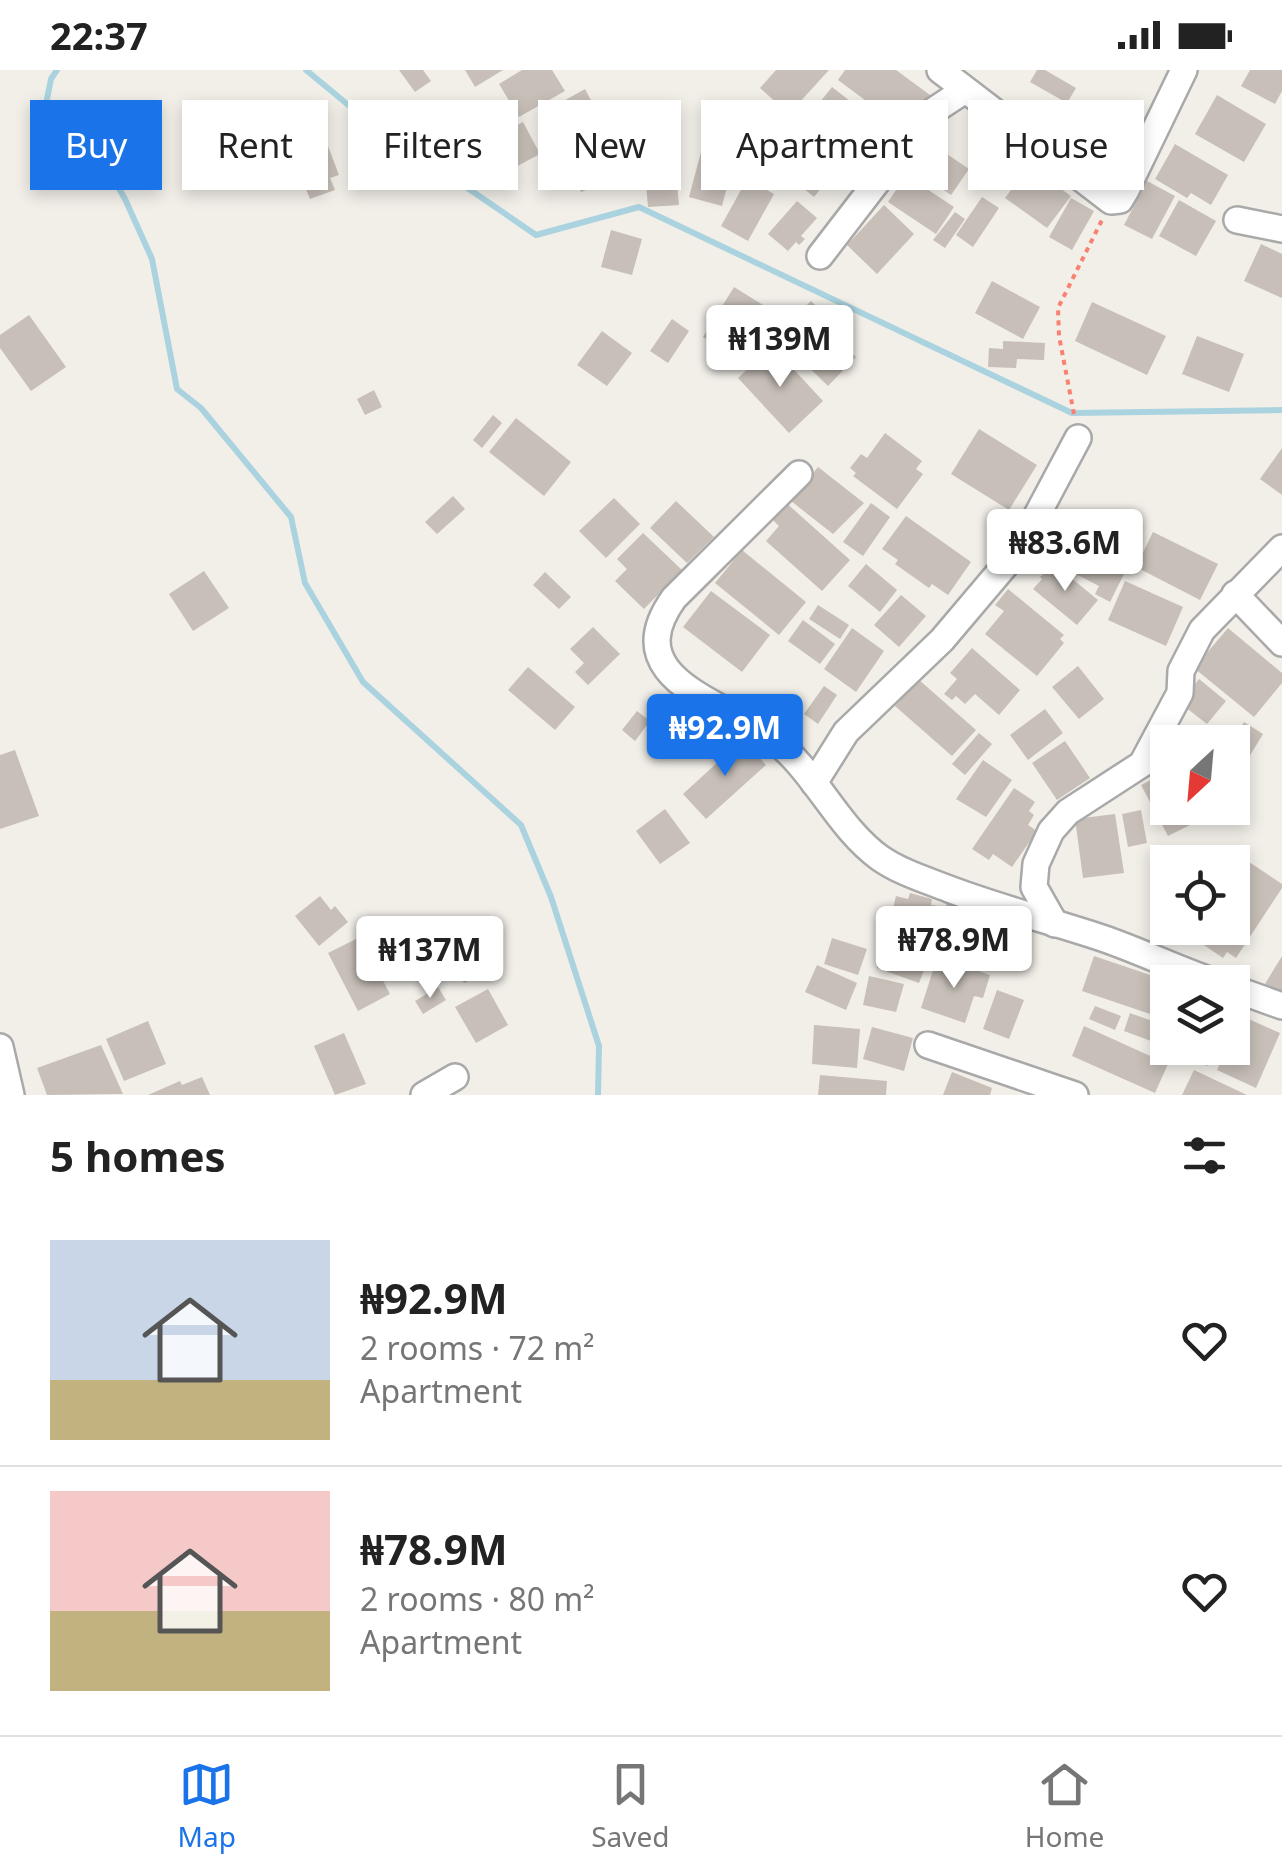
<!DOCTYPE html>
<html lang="en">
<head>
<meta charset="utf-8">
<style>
	body { margin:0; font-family:"Noto Sans",sans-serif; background:#f6f6f6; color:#222; height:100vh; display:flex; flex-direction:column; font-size:38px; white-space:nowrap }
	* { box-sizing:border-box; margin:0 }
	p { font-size:32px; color:#767676 }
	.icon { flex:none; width:55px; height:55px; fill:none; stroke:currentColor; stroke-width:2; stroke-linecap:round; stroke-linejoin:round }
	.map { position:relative; height:1025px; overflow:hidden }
	.side { display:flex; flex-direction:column; background:#fff; flex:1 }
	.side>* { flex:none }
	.guide { position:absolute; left:30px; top:30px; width:1222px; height:90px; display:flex; gap:20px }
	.needle { width:65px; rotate:206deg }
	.buttons { position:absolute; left:1150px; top:655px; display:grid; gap:20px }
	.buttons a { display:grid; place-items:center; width:100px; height:100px; border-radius:0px; background:#fff; box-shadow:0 5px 15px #0003; font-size:50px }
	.price { position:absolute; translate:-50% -85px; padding:0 22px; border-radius:10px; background:#fff; color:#222; font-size:32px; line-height:65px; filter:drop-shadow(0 2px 5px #0008) }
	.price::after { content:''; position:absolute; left:50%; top:60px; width:30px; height:22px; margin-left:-15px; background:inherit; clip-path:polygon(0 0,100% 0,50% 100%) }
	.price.selected { background:#1a73e8; color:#fff }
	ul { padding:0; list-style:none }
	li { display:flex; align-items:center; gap:30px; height:250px; padding:0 50px }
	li+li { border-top:2px solid #e0e0e0 }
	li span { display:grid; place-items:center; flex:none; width:280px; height:200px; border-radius:0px; color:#555 }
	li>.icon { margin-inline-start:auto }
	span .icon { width:120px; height:120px; fill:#fffc; stroke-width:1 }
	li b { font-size:42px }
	h2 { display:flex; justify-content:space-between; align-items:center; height:120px; padding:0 50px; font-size:42px }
	.tag { padding:0 35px; border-radius:0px; background:#fff; box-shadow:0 5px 15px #0003; font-size:35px; line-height:90px }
	.tag.selected { background:#1a73e8; color:#fff }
	.status { display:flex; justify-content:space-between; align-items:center; height:70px; padding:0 50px; background:#fff; direction:ltr }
	.status svg { height:28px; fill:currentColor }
	.tabs { display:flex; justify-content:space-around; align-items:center; height:140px; border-top:2px solid #e0e0e0; background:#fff; font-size:28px; color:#767676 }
	.tabs a { display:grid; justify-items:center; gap:5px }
	.tabs .selected { color:#1a73e8 }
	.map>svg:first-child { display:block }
</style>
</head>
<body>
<div class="status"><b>22:37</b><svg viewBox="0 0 49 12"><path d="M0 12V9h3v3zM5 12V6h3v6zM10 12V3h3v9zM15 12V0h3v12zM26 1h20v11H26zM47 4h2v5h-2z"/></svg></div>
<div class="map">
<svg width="1282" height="1025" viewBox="0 0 1282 1025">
	<rect width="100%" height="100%" fill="#f2efe9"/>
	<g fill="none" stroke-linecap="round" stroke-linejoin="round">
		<!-- stream -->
		<g stroke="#aad3df" stroke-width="6">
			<path d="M57,0l-6,9 -5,25 49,43 30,52 27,60 25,130 24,19 90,109 14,66 58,99 158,143 30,72 48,149 -1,49"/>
			<path d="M306,0l52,43 178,122 103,-28 433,206 210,-3"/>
		</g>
	</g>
	<!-- building -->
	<g fill="#c7bfb8">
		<path d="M399,0h24l8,11 -16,11z"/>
		<path d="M465,0h38l-28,17z"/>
		<path d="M522,0h30l13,21 -46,26 -20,-33z"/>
		<path d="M776,0h53l-40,44 -29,-26z"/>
		<path d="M845,0h51l34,25 -26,34 -66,-49z"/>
		<path d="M1037,0h8l31,18 -9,15 -37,-21z"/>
		<path d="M1250,0h32v21l-7,13 -34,-18z"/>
		<path d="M832,17l45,35 -23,29 -12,-10 3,-4 -33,-25z"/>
		<path d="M585,19l18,34 -19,11 3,4 -22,12 -21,-38z"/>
		<path d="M1217,25l49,29 -22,38 -49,-28z"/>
		<path d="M523,52l17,32 -36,19 -17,-32z"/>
		<path d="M1089,56l25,12 -14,29 -25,-12z"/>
		<path d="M323,63l16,42 -9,3 5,12 -25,9 -21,-53z"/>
		<path d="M791,64l45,36 -22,27 -44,-36z"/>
		<path d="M705,67l39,12 -12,40 -5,-2 -5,19 -33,-9z"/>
		<path d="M999,69l11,8 -18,24 -11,-8z"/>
		<path d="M665,70l11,32 -43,14 -11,-31z"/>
		<path d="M1175,74l53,31 -17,30 -20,-12 -4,5 -32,-19z"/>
		<path d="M607,78l12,29 -38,15 -4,-8 -5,2 -5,-13 5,-2 -3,-8z"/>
		<path d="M941,80l28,19 -18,26 -28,-19z"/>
		<path d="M1029,96l42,30 -24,32 -42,-30z"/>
		<path d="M906,105l48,32 -18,27 -48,-32z"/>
		<path d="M747,109l27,15 -26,47 -27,-15z"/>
		<path d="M1147,111l28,15 -23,43 -28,-14z"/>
		<path d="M677,112l2,23 -31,2 -2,-23z"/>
		<path d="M982,127l17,11 -26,39 -17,-12z"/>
		<path d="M1071,128l23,13 -22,39 -23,-13z"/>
		<path d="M1179,130l37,21 -20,35 -37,-20z"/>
		<path d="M797,131l20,17 -16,18 4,3 -6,6 -3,-3 -8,9 -20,-17z"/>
		<path d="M884,135l30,29 -37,40 -30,-29z"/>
		<path d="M955,142l10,7 -20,29 -12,-8z"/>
		<path d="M611,160l31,9 -10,36 -31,-8z"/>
		<path d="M1261,174l21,10v44l-38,-17z"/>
		<path d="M992,211l48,26 -17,32 -48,-26z"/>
		<path d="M734,217l29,18 -31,50 -29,-18z"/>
		<path d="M811,231l13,13 -6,5 12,11 4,-4 17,16 -5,5 10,10 -28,29 -52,-51z"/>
		<path d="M1092,232l74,34 -19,39 -72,-34z"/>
		<path d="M29,245l37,52 -35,24 -31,-43v-13z"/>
		<path d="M672,249l17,12 -21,32 -18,-12z"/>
		<path d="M602,261l30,22 -25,33 -30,-21z"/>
		<path d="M1197,266l47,18 -15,38 -47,-18z"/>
		<path d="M1003,271l42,2 -1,17 -27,-1 -1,9 -28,-1 1,-19 14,1z"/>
		<path d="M772,276l51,55 -34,32 -51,-55z"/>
		<path d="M374,320l8,17 -17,8 -8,-16z"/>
		<path d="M493,345l9,8 -20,25 -9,-8z"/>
		<path d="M516,348l55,44 -27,34 -55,-44z"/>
		<path d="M979,359l58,36 -28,45 -58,-36z"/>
		<path d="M885,363l37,28 -6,8 7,5 -26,35 -44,-33 3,-3 -6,-5 11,-14 6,4z"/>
		<path d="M1282,378v47l-22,-16z"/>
		<path d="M818,397l46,36 -31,31 -42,-33z"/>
		<path d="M453,426l12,13 -28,25 -12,-12z"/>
		<path d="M614,428l26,26 -34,34 -27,-27z"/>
		<path d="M783,430l67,60 -28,31 -56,-50 13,-15 -10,-10z"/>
		<path d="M676,431l38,36 -27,26 -37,-35z"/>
		<path d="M871,433l19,14 -27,39 -20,-14z"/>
		<path d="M906,446l65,46 -23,33 -16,-11 -3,4 -34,-24 3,-4 -16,-11z"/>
		<path d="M1041,458l15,8 -9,17 -14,-7z"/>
		<path d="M1153,462l65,32 -18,36 -64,-33z"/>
		<path d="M643,463l39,37 -38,39 -29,-28 12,-12 -10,-10z"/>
		<path d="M742,480l64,52 -27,33 -64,-52z"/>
		<path d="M1076,480l48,24 -14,28 -15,-8 4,-8 -33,-17z"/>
		<path d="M866,494l31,26 -17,22 -32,-26z"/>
		<path d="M1054,494l44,36 -21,25 -44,-36 9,-10 -2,-2z"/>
		<path d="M204,501l25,37 -36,23 -24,-37z"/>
		<path d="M545,502l26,25 -12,12 -26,-24z"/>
		<path d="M1125,511l58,26 -17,39 -58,-26z"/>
		<path d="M1008,519l56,46 -4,4 4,4 -27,33 -52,-42 19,-23 -9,-6z"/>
		<path d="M711,521l59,44 -28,37 -59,-45z"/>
		<path d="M901,525l25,21 -27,31 -25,-22z"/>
		<path d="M818,535l31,20 -9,14 -31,-20z"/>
		<path d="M803,550l32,24 -15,20 -32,-23z"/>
		<path d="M593,557l27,27 -32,31 -13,-13 9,-9 -14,-14z"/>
		<path d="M852,558l32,23 -28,41 -32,-23z"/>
		<path d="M1228,558l54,45v10l-28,34 -60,-49z"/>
		<path d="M972,578l48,42 -21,25 -24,-21 -10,10 -9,-8 -4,4 -8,-6 13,-15 -7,-6z"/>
		<path d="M1078,596l26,33 -25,20 -27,-32z"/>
		<path d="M528,597l47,40 -20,23 -47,-40z"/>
		<path d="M918,609l58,51 -24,26 -57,-50z"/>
		<path d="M1199,609l27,22 -19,23 -27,-21z"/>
		<path d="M824,616l13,9 -19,29 -14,-10z"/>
		<path d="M1045,639l18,24 -35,27 -18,-25z"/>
		<path d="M637,641l13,10 -15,20 -13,-11z"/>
		<path d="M1244,652l19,12 -17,28 -14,-8 -1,-12z"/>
		<path d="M979,663l13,11 -27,31 -13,-11z"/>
		<path d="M743,669l23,26 -60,54 -23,-25z"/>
		<path d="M1065,671l25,37 -33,22 -25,-37z"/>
		<path d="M15,680l24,66 -39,13v-74z"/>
		<path d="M983,690l29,20 -26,37 -30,-18z"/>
		<path d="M1168,701v37h25l7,12 -32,16 -27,-51z"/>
		<path d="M1014,718l21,14 -6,9 5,4 -6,10 9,6 -25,36 -19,-13 -4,6 -17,-11z"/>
		<path d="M665,739l25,34 -30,21 -24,-33z"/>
		<path d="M1141,740l6,33 -19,4 -6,-33z"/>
		<path d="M1115,744l9,59 -41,5 -8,-59z"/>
		<path d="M1249,792l33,22v4l-46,70 -9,-6 -4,6 -25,-17 8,-13h26v-41z"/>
		<path d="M910,823l22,6 -1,6 7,1 -11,46 -42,-11 11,-45 12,3z"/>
		<path d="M320,826l11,14 4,-4 13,16 -29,24 -24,-30z"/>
		<path d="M948,829l49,14 -16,53 -49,-13z"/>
		<path d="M360,867l30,57 -32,17 -30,-58z"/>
		<path d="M832,868l35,11 -9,26 -34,-11z"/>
		<path d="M461,871l9,18 7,-3 8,16 -21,11 -18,-35z"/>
		<path d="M884,880l42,15 -7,18 -42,-15z"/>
		<path d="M1094,886l74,25 -12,35 -74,-25z"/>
		<path d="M1282,886v38l-17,-10z"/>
		<path d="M953,892l37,13 -7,23 -9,-2 -9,27 -44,-15 13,-41 15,5z"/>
		<path d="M817,895l40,18 -11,27 -41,-18z"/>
		<path d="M869,906l35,8 -8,28 -33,-7z"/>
		<path d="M438,917l8,13 -23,14 -8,-13z"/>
		<path d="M488,919l20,36 -32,18 -21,-36z"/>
		<path d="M997,920l27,10 -15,39 -26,-10z"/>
		<path d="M1095,936l26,10 -6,14 -26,-11z"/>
		<path d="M1130,943l36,13 -7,18 -35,-13z"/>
		<path d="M1242,946l38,17 -24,55 -39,-18 10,-22h5v-12z"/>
		<path d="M148,951l18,43 -42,17 -18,-42z"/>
		<path d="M814,955l46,4 -3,39 -45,-4z"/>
		<path d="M1084,956l84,38 -13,29 -83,-37z"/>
		<path d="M872,957l41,11 -9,33 -41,-12z"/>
		<path d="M344,963l22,51 -31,11 -21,-49z"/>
		<path d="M101,975l22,49 -76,1 -10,-27z"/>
		<path d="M1169,978h48l-10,18z"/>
		<path d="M1194,1000l53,25h-65z"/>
		<path d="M952,1002l40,16 -2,7h-47z"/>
		<path d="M820,1005l67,6 -1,14h-68z"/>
		<path d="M202,1007l8,18h-62l32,-14 2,4z"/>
	</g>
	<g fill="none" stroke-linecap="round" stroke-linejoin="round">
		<!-- street casing -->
		<g stroke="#a9a9a9" stroke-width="30">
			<g id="street">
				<path d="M940,0l171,131 9,-1 6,-10 58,-120"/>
				<path d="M1237,150l45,9"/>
				<path d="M820,186l110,-143 35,-23"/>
				<path d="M799,404l-125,124c-59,82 51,103 99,141 42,32 64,88 107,119 20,14 46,22 69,31 50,19 102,32 153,49 38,13 75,31 113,44"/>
				<path d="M1235,524l47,49"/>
				<path d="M814,713l32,-51 96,-92 77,-91 59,-111"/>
				<path d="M1055,854l-21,-37 2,-23 15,-33 17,-19 74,-48 38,-71 1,-22 21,-41 80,-82"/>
				<path d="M1232,918l50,18"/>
				<path d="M928,975l147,50"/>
				<path d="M0,977l11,48"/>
				<path d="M424,1025l31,-18"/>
			</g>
		</g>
		<!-- path -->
		<path stroke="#fa8072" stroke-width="4" stroke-dasharray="5 5" stroke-linecap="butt" d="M1074,344l-15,-78 -1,-28 44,-88"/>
		<!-- street -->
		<use href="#street" stroke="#fff" stroke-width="25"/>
	</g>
</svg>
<div class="buttons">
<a><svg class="needle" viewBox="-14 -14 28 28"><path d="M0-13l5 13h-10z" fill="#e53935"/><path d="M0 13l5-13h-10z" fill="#767676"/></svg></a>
<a><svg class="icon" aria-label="locate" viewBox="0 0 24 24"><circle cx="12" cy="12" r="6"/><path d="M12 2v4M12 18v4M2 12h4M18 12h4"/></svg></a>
<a><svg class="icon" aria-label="layers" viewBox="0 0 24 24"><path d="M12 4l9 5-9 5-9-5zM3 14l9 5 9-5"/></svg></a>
</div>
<b class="price" style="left:780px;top:320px">₦139M</b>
<b class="price" style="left:1065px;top:524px">₦83.6M</b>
<b class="price selected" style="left:725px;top:709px">₦92.9M</b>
<b class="price" style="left:954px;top:921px">₦78.9M</b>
<b class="price" style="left:430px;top:931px">₦137M</b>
<div class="guide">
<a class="tag selected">Buy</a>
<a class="tag">Rent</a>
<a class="tag">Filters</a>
<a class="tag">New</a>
<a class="tag">Apartment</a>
<a class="tag">House</a>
</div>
</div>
<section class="side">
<h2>5 homes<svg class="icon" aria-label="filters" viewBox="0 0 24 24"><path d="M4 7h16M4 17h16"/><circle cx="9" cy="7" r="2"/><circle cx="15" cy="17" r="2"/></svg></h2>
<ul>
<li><span style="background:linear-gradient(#c9d6e8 70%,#c2b280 0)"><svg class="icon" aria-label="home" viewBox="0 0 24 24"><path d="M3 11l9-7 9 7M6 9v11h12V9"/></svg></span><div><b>₦92.9M</b><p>2 rooms · 72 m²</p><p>Apartment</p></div><svg class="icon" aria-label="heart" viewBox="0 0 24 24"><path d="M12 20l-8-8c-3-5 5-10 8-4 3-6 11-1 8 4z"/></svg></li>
<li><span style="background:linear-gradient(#f6c9c9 60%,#c2b280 0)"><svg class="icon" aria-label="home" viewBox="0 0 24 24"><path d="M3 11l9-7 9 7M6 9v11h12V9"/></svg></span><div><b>₦78.9M</b><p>2 rooms · 80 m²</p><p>Apartment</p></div><svg class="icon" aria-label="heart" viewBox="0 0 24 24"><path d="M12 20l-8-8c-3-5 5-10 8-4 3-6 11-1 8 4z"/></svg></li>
</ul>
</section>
<nav class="tabs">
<a class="selected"><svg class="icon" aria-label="map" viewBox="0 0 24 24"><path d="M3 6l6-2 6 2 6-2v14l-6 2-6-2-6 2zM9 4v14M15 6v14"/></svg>Map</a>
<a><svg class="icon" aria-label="saved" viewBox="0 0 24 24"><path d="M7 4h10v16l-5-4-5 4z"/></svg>Saved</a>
<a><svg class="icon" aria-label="home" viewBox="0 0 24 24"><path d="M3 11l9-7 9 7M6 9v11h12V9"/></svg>Home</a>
</nav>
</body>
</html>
